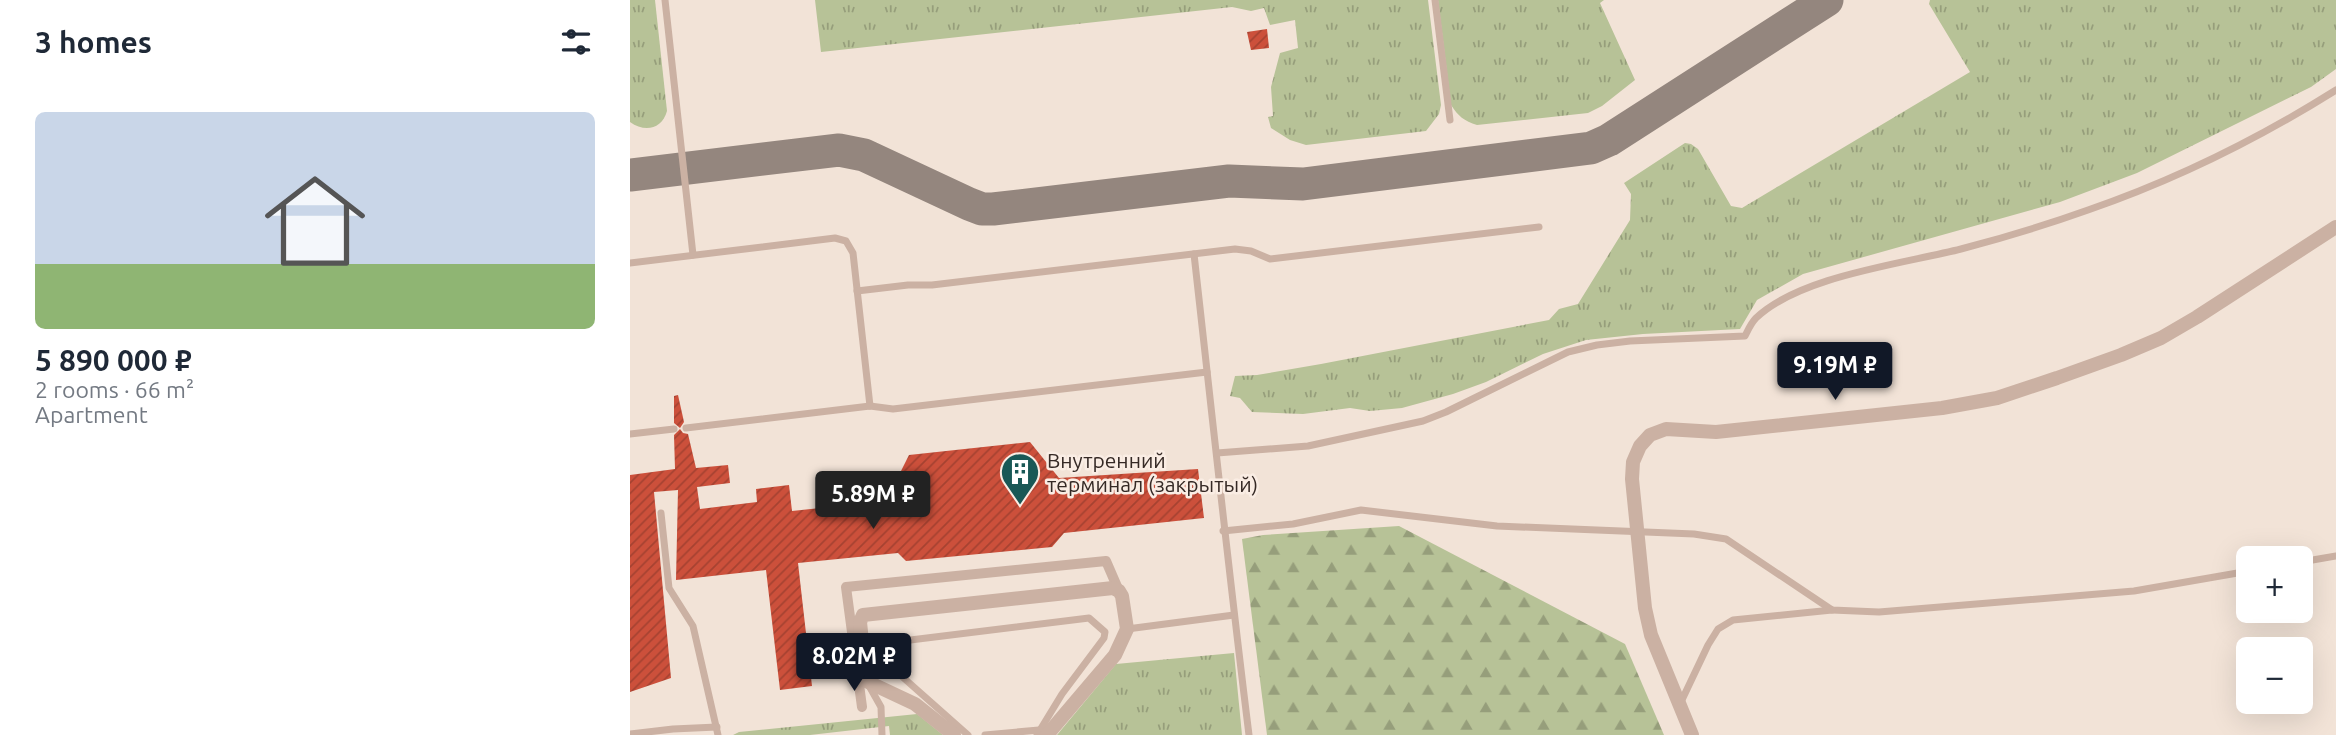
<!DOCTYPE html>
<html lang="en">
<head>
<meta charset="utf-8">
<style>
	body { margin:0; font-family:Ubuntu,sans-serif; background:#f2f2f3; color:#1f2937; height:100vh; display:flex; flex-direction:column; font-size:26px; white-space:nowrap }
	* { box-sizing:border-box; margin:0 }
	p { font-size:23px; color:#747a83 }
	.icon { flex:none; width:38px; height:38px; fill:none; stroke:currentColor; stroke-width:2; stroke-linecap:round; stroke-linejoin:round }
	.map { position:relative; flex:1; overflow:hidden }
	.drawer { display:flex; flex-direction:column; background:#fff; width:630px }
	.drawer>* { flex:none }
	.tools { position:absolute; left:1606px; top:546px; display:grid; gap:14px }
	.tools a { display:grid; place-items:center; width:77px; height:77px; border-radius:10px; background:#fff; box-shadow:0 7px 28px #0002; font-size:35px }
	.price { position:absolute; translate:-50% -60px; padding:0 16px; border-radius:7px; background:#111827; color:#fff; font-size:23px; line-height:46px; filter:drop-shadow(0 2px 4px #0008) }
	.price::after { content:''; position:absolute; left:50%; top:42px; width:21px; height:16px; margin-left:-10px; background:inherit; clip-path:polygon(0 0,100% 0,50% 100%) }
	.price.current { background:#222; color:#fff }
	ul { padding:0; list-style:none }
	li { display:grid; align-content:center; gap:14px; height:371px; padding:0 35px }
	li span { display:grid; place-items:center; height:217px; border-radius:10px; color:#555 }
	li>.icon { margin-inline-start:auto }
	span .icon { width:126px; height:126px; fill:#fffc; stroke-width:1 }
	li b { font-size:30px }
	h2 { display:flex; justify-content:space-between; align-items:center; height:84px; padding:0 35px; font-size:30px }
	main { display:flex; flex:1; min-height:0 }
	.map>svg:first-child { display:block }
</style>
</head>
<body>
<main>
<section class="drawer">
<h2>3 homes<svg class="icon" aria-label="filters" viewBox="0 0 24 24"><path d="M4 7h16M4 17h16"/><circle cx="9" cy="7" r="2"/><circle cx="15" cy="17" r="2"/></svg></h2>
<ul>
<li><span style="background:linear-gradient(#c9d6e8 70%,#8fb573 0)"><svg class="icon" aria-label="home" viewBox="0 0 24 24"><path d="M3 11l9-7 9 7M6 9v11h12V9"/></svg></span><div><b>5 890 000 ₽</b><p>2 rooms · 66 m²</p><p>Apartment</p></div></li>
</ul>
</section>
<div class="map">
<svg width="1706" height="735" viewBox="0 0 1706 735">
	<defs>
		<pattern id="grass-tufts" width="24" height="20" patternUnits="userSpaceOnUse" patternTransform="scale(1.75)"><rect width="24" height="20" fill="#b7c297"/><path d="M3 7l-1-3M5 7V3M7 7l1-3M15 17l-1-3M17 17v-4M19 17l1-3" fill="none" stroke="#969e7b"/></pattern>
		<pattern id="forest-firs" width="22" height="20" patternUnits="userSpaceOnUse" patternTransform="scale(1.75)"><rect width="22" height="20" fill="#b7c297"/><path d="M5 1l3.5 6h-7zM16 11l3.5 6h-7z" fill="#969e7b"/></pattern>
		<pattern id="building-hatch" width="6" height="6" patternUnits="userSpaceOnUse" patternTransform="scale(1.75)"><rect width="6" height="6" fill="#cc503b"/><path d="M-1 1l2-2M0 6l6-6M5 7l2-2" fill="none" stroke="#a64231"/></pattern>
	</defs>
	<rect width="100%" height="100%" fill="#f2e3d7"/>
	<!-- grass -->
	<g fill="url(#grass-tufts)">
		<path d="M0,0h25l12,111c-5,18 -22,22 -37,11z"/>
		<path d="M185,0h613l13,105 -2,9 -13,17 -120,14 -16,-5 -19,-12 -3,-11 5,-1 -2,-29 9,-34 18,-5 -3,-28 -25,5 -6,-17 -13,3 -19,-4 -411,45z"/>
		<path d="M808,0h166l-4,3 35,77 -33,26 -14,7 -111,12c-13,-4 -19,-9 -26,-20z"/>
		<path d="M1300,0h406v69l-25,18 -174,86 -77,29 -257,72 -46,26 -17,29 -97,5 -57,6 -43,14 -57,28 -33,12 -51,14 -32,3 -20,-3 -47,6 -51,-2 -12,-14 -10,-2 5,-20 22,-1 64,-11 228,-44 10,-11 19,-5 52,-84 1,-26 -7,-11 61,-40 6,1 7,5 33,57 11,2 228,-136 -41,-68z"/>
		<path d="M604,653l8,82h-185l59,-71z"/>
		<path d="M287,714l26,21h-53l-1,-9 -79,9h-77l6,-3z"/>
	</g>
	<!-- forest -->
	<path fill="url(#forest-firs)" d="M769,526l226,118 39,91h-397l-25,-196 21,-4z"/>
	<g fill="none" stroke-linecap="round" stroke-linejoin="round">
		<!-- taxiway -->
		<path stroke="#94867e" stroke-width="33" d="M0,175l209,-25 25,5 105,49 13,5h11l236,-28 74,3 288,-36 18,-8 218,-140"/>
	</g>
	<!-- building -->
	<g fill="url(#building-hatch)">
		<path d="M637,29l2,19 -18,2 -4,-18z"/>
		<path d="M48,395l6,27 -4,6 -6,-5v-27z"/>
		<path d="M50,429l3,4 5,1 8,34 32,-3 2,18 -33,4 3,22 57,-7 -1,-13 33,-4 3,26 94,-10 23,-46 121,-13 29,36 139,-9 6,49 -140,15 -12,14 -146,14 -8,-8 -100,10 14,123 -32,4 -14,-120 -90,10 2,-90 -24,2 17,186 -41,14v-217l45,-6 -1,-34z"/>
	</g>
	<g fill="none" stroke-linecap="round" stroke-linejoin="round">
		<!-- service -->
		<g stroke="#cbb1a3" stroke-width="7">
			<path d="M35,0l28,255"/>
			<path d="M805,0l15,120"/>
			<path d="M564,254c18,160 35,321 55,481"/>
			<path d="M0,263l205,-25 11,3 7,12 17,153"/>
			<path d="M227,291l51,-6h24l303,-36 16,2 19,8 269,-32"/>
			<path d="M56,428l184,-22 23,3 314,-37"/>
			<path d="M0,434l44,-5"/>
			<path d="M587,453l91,-7 115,-25 23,-9 122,-60 29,-7 33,-4 115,-5c3,-6 6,-13 11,-18 44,-42 146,-54 205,-69 42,-11 85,-24 127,-39 87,-30 170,-71 248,-120"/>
			<path d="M31,513l8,75 24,38 25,109"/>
			<path d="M593,531l70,-7 68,-14 136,16 197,8 32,5 106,71 47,2 255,-21 115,-20"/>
			<path d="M1671,562l35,-6"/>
			<path d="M497,629l107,-14"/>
			<path d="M238,684l13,23 1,28"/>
			<path d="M1050,704l28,-59 10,-16 15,-9 99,-10"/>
			<path d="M0,734l43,-5 44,-2"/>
			<path d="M338,735l-88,-78v-10l6,-4 203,-25 16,14 -1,6 -42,56 -25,41"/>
			<path d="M355,735l54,-5"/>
		</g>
		<!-- pedestrian -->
		<path stroke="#cbb1a3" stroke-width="10" d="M232,707l-16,-120 260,-26 13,30"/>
		<!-- minor -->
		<g stroke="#cbb1a3" stroke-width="14">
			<path d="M324,735l-39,-31 -49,-23 -6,-59 3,-7 250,-27 6,3 3,5 5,33 -12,26 -68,80"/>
			<path d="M1062,735l-41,-100 -6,-27 -13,-129 1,-17 7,-16 10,-11 16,-6 50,3 226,-24 55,-10 60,-20 64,-23 40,-17 36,-21 139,-90"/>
		</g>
	</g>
	<!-- icons -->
	<defs>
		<g id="building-pin" transform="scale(2.0125)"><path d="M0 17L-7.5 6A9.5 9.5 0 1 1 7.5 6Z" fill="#195856" stroke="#faede4"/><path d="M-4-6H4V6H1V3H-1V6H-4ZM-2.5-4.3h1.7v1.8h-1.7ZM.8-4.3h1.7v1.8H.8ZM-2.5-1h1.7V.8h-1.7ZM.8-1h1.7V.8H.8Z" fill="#fff"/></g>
	</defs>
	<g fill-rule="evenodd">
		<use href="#building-pin" x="390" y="472"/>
	</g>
	<g text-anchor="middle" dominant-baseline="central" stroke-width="5" stroke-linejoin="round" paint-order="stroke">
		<!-- poi labels -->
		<g font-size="21" fill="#352925" stroke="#faede4" text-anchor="start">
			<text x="417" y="460">Внутренний<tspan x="417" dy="24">терминал (закрытый)</tspan></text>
		</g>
	</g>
</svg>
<div class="tools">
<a>+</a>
<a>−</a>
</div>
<b class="price" style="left:1205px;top:402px">9.19M ₽</b>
<b class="price current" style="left:243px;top:531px">5.89M ₽</b>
<b class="price" style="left:224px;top:693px">8.02M ₽</b>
</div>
</main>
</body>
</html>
